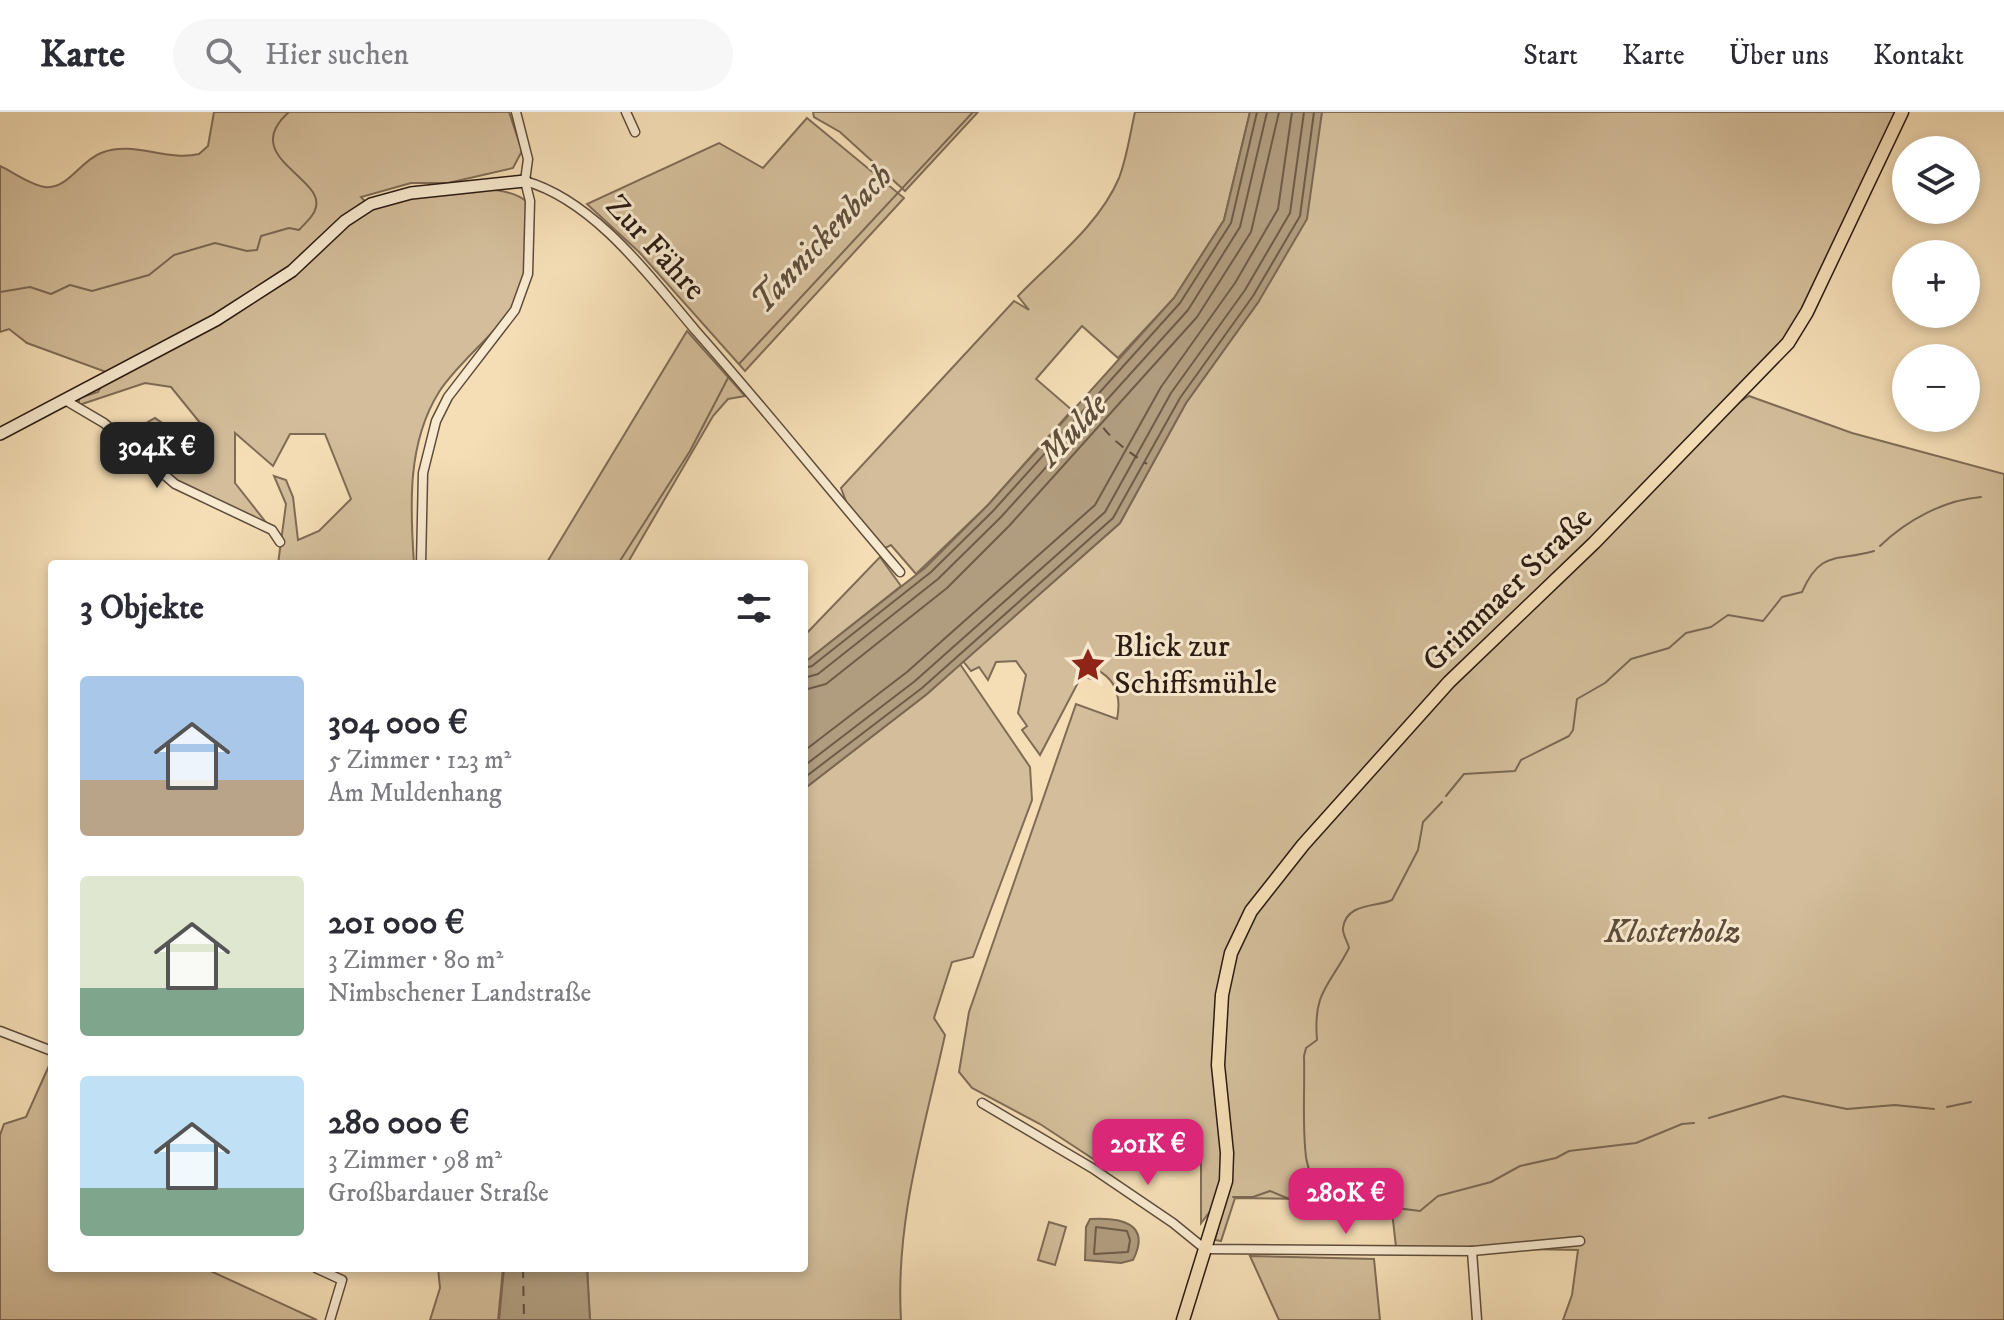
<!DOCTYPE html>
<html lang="de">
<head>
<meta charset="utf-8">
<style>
	body { margin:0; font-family:"IM FELL DW Pica",serif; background:#f7f7f7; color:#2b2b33; height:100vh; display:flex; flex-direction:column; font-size:30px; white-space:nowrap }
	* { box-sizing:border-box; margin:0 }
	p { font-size:26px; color:#7c7c81 }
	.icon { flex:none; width:44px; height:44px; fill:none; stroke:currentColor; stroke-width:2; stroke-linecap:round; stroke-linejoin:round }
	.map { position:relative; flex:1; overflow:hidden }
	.side { position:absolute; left:48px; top:448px; width:760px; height:712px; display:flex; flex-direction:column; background:#fff; border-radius:8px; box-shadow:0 4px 12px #0003 }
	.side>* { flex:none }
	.fabs { position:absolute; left:1892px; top:24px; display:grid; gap:16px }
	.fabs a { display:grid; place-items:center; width:88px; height:88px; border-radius:50%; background:#fff; box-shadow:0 4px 12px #0003; font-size:40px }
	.price { position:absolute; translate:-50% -68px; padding:0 18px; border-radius:16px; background:#db2777; color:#fff; font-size:26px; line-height:52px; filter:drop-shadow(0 2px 4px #0008) }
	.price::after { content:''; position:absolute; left:50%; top:48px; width:24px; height:18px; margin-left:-12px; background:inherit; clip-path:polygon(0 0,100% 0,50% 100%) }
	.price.active { background:#222; color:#fff }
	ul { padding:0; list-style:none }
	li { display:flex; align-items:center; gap:24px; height:200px; padding:0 32px }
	li span { display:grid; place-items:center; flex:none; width:224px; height:160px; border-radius:8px; color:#555 }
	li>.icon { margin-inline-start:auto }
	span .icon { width:96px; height:96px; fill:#fffc; stroke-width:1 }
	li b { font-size:34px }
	h2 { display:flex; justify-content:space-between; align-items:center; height:96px; padding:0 32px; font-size:34px }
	header { display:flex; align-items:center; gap:48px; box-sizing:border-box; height:112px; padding:0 40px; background:#fff; border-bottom:2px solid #e1e1e2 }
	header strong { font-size:38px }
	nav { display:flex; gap:44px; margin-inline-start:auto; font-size:28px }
	.search { width:560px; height:72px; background:#f7f7f7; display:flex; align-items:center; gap:20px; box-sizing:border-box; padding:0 28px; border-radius:44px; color:#7c7c81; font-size:30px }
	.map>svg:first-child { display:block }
</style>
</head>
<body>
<header>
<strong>Karte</strong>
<div class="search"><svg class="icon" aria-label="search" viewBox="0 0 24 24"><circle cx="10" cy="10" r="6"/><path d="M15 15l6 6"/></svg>Hier suchen</div>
<nav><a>Start</a><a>Karte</a><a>Über uns</a><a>Kontakt</a></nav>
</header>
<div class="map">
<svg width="2004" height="1208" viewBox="0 0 2004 1208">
	<rect width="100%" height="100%" fill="#f5deb6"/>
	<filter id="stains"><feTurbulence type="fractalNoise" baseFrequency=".0025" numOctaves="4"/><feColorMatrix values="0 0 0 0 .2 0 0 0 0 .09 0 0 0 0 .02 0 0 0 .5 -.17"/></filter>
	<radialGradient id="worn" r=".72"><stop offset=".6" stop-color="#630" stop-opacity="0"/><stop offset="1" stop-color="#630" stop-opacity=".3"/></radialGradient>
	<!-- green -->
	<g fill="#d3bd9a" stroke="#7f6c56" stroke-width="2">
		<path d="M214,0h295l13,39 -9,17 -65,15h-37l-50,14 8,9c39,-6 131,-32 159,-3 0,22 4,51 -1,73 -12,47 -62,76 -88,116 -32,51 -29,114 -25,172h-136l8,-60 -12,-28 12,4 7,17 5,43 21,-9 32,-32 -26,-65h-35l-17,32 -38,-33v50l37,47 -85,-39 -65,-54 33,-19 30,21 16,-15 -30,-37 -26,-4 -66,22v-7l19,-6 11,-19 -82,-30 -18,-14 -9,3v-166c13,6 30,19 45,21 22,3 35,-26 56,-34 32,-13 66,9 98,1l9,-8z"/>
		<path d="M813,0h165l-73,79 -65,-59 -26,-15z"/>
		<path d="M1135,0h115l-26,108 -50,78 -56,60 -36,-32 -46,53 36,31 -84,95 -72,69 -25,-29 -10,5 -31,-38 -9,-24 173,-187 15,9 -11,-14c35,-36 81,-71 101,-118 8,-21 11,-44 16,-66z"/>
		<path d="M1322,0h576l-107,220 -491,510 -77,124v201l-8,38 -14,18v-76l-78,5 -19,14 -64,-42 -68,-36 -13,-16 10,-60 107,-308 41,15c4,-20 0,-39 -20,-49l-6,9 -9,-4 -42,80 -18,-25 5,-4 -9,-13 8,-38 -10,-14 -20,1 -8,18 -9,-13 -8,4 -8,-10 157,-138 66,-120 73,-102z"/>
		<path d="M807,6l97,80 -159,173 -106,-119 -52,-48 132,-61 44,25z"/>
		<path d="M687,219l58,65 -17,3 -15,17 -86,148h-81z"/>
		<path d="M1749,284l103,37 152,41v846h-441l9,-25 6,-45 -182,-3 -6,-53 -71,5 -84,-1 -14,43 -6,-1c3,-16 10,-32 12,-47 7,-79 -19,-164 10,-242 24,-65 81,-117 127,-168 117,-131 244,-253 369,-377z"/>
		<path d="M880,445l21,29 -97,77v-27z"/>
		<path d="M960,552l70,103 2,33 -59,157 -21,5 -18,56 11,17c-21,96 -50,186 -44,285h-311l-3,-52h217v-479l123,-95z"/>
		<path d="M52,947v209h152l113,52h-317v-185l4,-11 22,-7z"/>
		<path d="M1049,1110l17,5 -11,38 -17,-5z"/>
		<path d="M1250,1144l124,3 6,61h-101z"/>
		<path d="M438,1156h65l-5,52h-68l10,-32z"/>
	</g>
	<!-- water -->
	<g fill="#b09c7e" stroke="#7b6853" stroke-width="2">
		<path d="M1250,0h72l-15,107 -48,82 -73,102 -66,120 -193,171 -123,95v-126l122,-96 62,-62 186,-207 50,-78z"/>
		<path d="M1090,1107c30,-2 62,4 43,41l-12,3 -36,-3 1,-33z"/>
		<path d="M504,1156h83l3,52h-91z"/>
	</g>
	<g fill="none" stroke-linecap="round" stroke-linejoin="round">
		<!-- shore -->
		<g stroke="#6e5c48" stroke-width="2">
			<path d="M804,556l8,-2 119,-94 62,-61 187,-208 51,-80 26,-111"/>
			<path d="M804,566l14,-4 120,-95 63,-62 187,-207 52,-83 27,-115"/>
			<path d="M804,578l22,-6 121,-96 62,-62 188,-209 54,-85 28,-120"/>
			<path d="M804,639l103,-79 188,-167 66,-118 74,-104 43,-74 14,-97"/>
			<path d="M804,654l111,-85 190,-169 66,-119 74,-103 45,-77 14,-101"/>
			<path d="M804,666l118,-90 191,-170 67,-120 73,-102 47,-80 14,-104"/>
			<path d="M1096,1115l31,4 3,9 -2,12 -34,2z"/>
		</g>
		<!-- stream -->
		<g stroke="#7b6853" stroke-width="2">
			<path d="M0,180l30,-5 21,7 19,-9 22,6 57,-16 25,-20 41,-12 32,8 10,-1 4,-14 28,-8 10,2c5,-6 14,-13 16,-20 14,-32 -78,-52 -26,-98"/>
			<path d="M739,252l234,-252"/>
			<path d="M1880,434c27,-26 64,-46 101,-49"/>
			<path d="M618,452l72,-113 39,-75"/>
			<path d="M1446,684l18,-22 51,-3 6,-11 48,-24 4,-6 4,-31 28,-16 26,-24 38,-11 17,-15 25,-6 17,-12 35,6 19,-24 20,-5c19,-43 35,-30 72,-41"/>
			<path d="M1947,995l24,-5"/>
			<path d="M1709,1006l74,-22 64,13 48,-4 39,4"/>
			<path d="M1233,1085h20l17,-6 19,8 35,-1"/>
			<path d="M1311,1087c6,-12 -3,-28 -5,-42 -4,-33 -1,-68 -2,-101l2,-8 11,-8c-4,-49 12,-53 32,-92 -1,-6 -7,-14 -6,-20 3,-26 36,-21 49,-28l26,-50 5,-28 19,-20"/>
			<path d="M1334,1088l86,11 18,-15 53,-14 29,-16 36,-8 13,-7 67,-8 46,-19 12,-1"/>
		</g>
		<!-- ferry -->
		<g stroke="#604f3d" stroke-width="2" stroke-dasharray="10 8" stroke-linecap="butt">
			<path d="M1087,284c9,32 32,50 60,68"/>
			<path d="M523,1156l1,52"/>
		</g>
		<!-- street casing -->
		<g stroke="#5e4c3b" stroke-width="11">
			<g id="street">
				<path d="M626,0l9,20"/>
				<path d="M525,69c70,20 125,96 171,150 70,79 135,161 204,241"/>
				<path d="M65,288l39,23 71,61 97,46 8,12"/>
				<path d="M421,452l2,-91 13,-52 12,-24 67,-87 13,-36 2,-73 -5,-20 3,-22 -12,-47"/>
				<path d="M0,919l52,20"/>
				<path d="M982,991l110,65 81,55 32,26 267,2 108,-10"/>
				<path d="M1472,1139l5,69"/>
				<path d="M316,1156l26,12 -12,40"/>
			</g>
		</g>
		<!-- secondary casing -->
		<g stroke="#2b1b12" stroke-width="14">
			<path id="secondary" d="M0,322l216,-114 76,-49 53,-50 26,-17 40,-11 114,-12"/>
		</g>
		<!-- primary casing -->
		<g stroke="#2b1b12" stroke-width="15">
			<path id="primary" d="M1183,1208l43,-139 1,-28 -9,-88 4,-70 9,-42 20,-42 52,-66 146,-163 145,-139 194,-200 19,-31 95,-200"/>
		</g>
		<!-- street -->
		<use href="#street" stroke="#f8ead0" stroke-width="8"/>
		<!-- secondary -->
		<use href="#secondary" stroke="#f8ead0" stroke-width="11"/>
		<!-- primary -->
		<use href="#primary" stroke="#f5deb6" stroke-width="12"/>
	</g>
	<!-- icons -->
	<defs>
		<g id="sight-bare" transform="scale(2.76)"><path d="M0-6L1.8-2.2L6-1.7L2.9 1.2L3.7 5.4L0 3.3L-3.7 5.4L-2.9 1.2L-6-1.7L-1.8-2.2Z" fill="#8f2418" stroke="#f8ead0" stroke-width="2.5" paint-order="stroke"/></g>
	</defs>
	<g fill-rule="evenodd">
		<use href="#sight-bare" x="1088" y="553"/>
	</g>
	<g text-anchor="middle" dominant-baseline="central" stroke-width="6" stroke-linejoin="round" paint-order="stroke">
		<!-- street labels -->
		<g font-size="32" fill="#2b1b12" stroke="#f8ead0">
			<text transform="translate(655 136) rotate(47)">Zur Fähre</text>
			<text transform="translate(1508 478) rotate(-44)">Grimmaer Straße</text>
		</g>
		<!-- poi labels -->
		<g font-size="32" fill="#2b1b12" stroke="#f8ead0" text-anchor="start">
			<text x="1114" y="535">Blick zur<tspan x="1114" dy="37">Schiffsmühle</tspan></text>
		</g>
		<!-- park labels -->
		<g font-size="32" font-style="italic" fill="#5d4c3b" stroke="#f8ead0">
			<text x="1673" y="821">Klosterholz</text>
		</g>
		<!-- water labels -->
		<g font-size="34" font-style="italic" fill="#604f3d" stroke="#f8ead0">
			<text transform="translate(822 127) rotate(-47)">Tannickenbach</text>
			<text transform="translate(1073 318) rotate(-47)">Mulde</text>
		</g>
	</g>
	<rect width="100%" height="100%" filter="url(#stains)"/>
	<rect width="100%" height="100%" fill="url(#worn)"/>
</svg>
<div class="fabs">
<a><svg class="icon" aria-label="layers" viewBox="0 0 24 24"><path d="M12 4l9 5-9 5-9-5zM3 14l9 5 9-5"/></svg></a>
<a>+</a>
<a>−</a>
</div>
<b class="price active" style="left:157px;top:378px">304K €</b>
<b class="price" style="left:1148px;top:1075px">201K €</b>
<b class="price" style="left:1346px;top:1124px">280K €</b>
<section class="side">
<h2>3 Objekte<svg class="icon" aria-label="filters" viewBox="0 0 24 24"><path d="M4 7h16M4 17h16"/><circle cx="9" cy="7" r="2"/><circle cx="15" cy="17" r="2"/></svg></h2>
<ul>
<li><span style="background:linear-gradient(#a9c7e8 65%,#b9a48a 0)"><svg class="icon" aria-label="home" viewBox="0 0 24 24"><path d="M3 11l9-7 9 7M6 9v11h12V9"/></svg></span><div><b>304 000 €</b><p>5 Zimmer · 123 m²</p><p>Am Muldenhang</p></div></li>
<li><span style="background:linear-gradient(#dfe7d0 70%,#7fa58c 0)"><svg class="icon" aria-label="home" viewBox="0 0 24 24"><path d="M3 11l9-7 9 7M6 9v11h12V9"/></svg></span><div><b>201 000 €</b><p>3 Zimmer · 80 m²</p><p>Nimbschener Landstraße</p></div></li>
<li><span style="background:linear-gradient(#bfe0f5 70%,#7fa58c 0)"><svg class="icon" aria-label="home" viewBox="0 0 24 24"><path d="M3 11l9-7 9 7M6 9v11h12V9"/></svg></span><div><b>280 000 €</b><p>3 Zimmer · 98 m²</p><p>Großbardauer Straße</p></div></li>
</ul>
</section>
</div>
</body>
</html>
